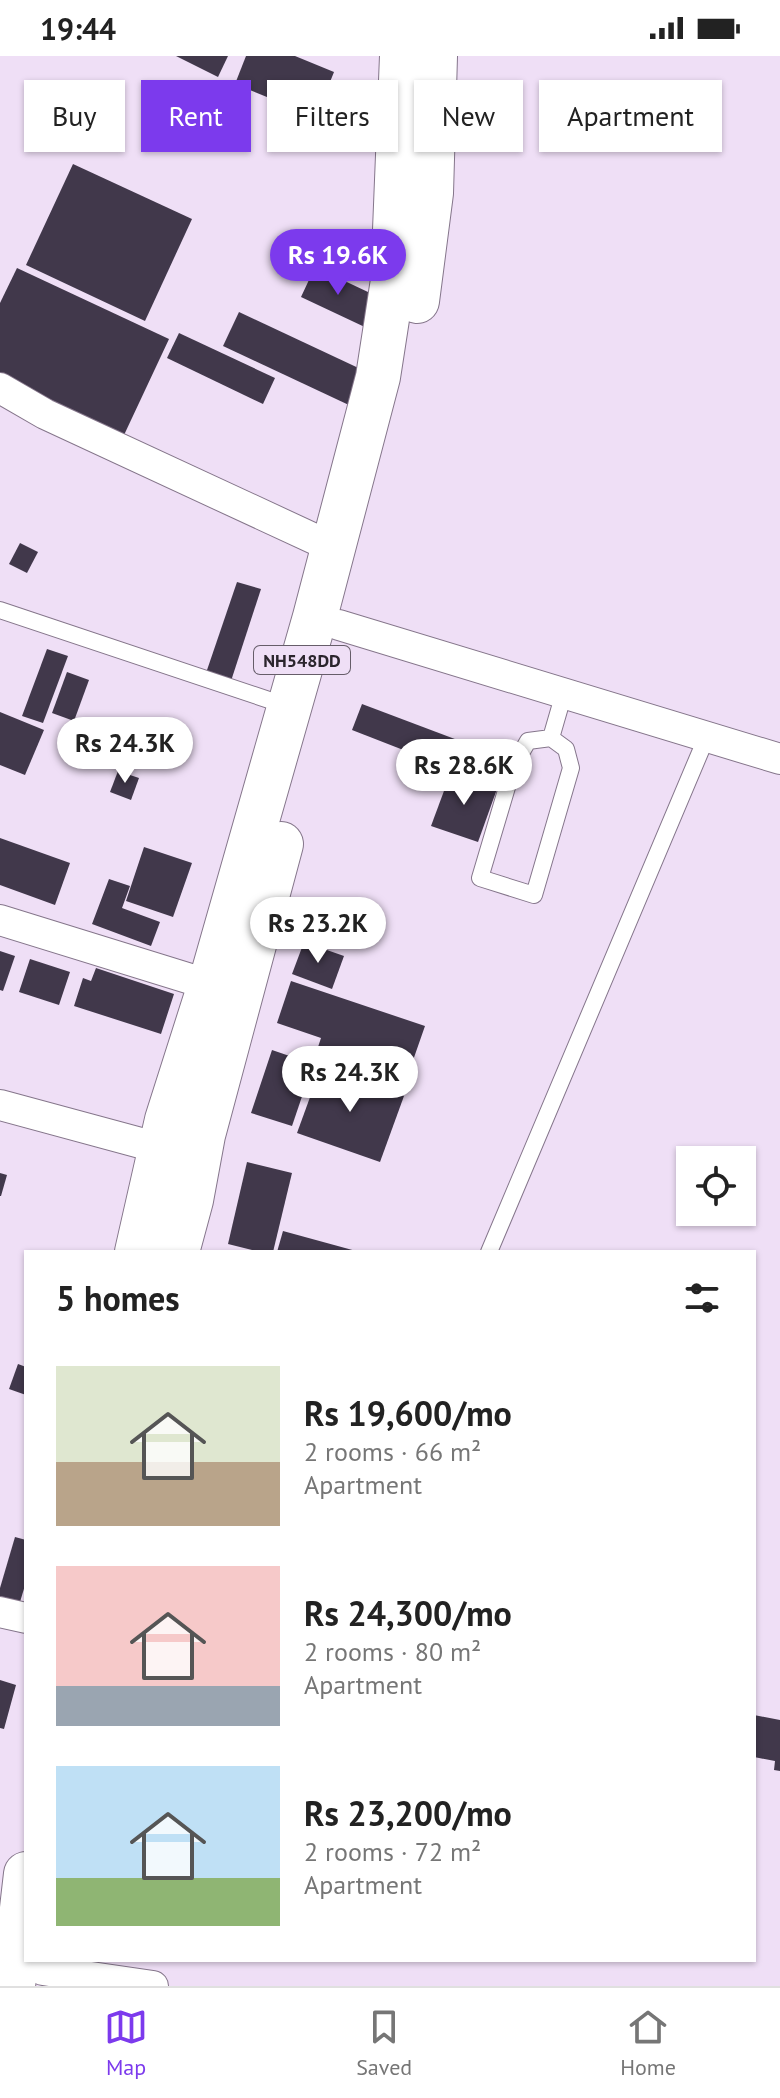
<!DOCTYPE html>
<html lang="en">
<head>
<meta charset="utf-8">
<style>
	body { margin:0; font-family:"PT Sans",sans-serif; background:#f6f6f6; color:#222; height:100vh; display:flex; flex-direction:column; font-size:30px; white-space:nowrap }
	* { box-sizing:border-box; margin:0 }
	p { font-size:26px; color:#767676 }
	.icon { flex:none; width:44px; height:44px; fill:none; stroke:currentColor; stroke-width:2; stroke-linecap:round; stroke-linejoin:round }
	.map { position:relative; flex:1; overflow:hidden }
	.sheet { position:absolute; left:24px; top:1194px; width:732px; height:712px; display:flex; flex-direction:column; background:#fff; border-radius:0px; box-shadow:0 2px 6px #0004 }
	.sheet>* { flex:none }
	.guide { position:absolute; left:24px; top:24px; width:732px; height:72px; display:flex; gap:16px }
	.fabs { position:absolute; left:676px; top:1090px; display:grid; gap:16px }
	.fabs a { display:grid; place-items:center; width:80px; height:80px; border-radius:0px; background:#fff; box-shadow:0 2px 6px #0004; font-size:40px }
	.price { position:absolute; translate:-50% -68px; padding:0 18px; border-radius:28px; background:#fff; color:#222; font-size:26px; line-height:52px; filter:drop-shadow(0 2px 4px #0008) }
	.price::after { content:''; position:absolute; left:50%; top:48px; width:24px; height:18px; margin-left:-12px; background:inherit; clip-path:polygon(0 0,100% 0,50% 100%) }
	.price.active { background:#7c3aed; color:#fff }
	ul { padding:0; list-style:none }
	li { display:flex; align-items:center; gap:24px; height:200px; padding:0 32px }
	li span { display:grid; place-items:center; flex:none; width:224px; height:160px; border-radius:0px; color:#555 }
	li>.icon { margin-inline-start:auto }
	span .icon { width:96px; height:96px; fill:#fffc; stroke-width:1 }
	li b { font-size:34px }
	h2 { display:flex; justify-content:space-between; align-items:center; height:96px; padding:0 32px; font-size:34px }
	.tag { padding:0 28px; border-radius:0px; background:#fff; box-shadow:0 2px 6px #0004; font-size:28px; line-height:72px }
	.tag.active { background:#7c3aed; color:#fff }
	.status { display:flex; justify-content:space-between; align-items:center; height:56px; padding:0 40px; background:#fff; direction:ltr }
	.status svg { height:22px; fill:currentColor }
	.menu { display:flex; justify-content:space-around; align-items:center; height:112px; border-top:2px solid #e0e0e0; background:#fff; font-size:22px; color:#767676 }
	.menu a { display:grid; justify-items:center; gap:4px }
	.menu .active { color:#7c3aed }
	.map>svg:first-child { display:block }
</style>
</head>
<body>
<div class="status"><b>19:44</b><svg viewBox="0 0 49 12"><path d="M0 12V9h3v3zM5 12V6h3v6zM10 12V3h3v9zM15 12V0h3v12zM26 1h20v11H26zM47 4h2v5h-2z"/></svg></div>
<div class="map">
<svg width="780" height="1930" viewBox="0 0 780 1930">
	<rect width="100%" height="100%" fill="#efdff6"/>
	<!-- building -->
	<g fill="#41384b">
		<path d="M176,0h52l-10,21z"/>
		<path d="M246,0h49l39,16 -18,45 -81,-33z"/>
		<path d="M73,108l119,55 -47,102 -119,-56z"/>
		<path d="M315,211l53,25 1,37 -68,-32z"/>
		<path d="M17,212l152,71 -45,96 -124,-57v-75z"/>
		<path d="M239,256l128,60 -16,34 -128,-60z"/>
		<path d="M179,277l96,45 -12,26 -96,-46z"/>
		<path d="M20,487l18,9 -11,21 -18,-9z"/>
		<path d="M237,526l24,7 -30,92 -25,-8z"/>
		<path d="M47,593l21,7 -25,67 -21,-7z"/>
		<path d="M67,616l22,8 -15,41 -22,-8z"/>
		<path d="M362,648l114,43 -11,27 -113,-44z"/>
		<path d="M0,656l44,18 -19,45 -25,-10z"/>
		<path d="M118,715l21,7 -8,22 -21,-8z"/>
		<path d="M451,716l46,17 -19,53 -47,-16z"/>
		<path d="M0,782l70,25 -15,42 -55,-20z"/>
		<path d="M144,791l48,16 -19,54 -47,-16z"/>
		<path d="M109,823l21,7 -8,22 38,14 -9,24 -59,-22z"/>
		<path d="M304,886l40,14 -12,33 -40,-15z"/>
		<path d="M0,895l15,5 -12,35 -3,-1z"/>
		<path d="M30,903l40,13 -11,33 -40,-13z"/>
		<path d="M96,912l78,26 -13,40 -87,-28 9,-28 8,3z"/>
		<path d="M291,925l134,45 -22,63 -89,-30 7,-21 -44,-15z"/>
		<path d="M272,994l41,14 -21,62 -41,-13z"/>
		<path d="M321,1011l83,29 -24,66 -83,-29z"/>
		<path d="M247,1106l45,11 -19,79h-13l-32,-8z"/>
		<path d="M0,1117l7,2 -6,21h-1z"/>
		<path d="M283,1175l73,20 -1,1h-78z"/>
		<path d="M18,1308l8,3v28l-17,-6z"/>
		<path d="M15,1481l11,3v42l-6,20 -20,-6v-8z"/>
		<path d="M0,1624l16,5 -12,44 -4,-1z"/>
		<path d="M754,1659l26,5v51l-6,-1 1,-9 -21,-4z"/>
	</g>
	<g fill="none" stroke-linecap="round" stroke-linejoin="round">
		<!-- service casing -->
		<g stroke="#85768b" stroke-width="18">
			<g id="service">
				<path d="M0,554l287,96"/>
				<path d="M551,682l-23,3 -15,26 -33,111 54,17 37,-127 -5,-19 -15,-11 13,-45"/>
				<path d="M489,1196l218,-516"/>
			</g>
		</g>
		<!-- minor casing -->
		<g stroke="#85768b" stroke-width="32">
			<g id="minor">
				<path d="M0,332l45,26 289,134"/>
				<path d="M339,569l441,134"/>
				<path d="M0,864l210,65"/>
				<path d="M0,1049l159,43"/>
				<path d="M0,1556l26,6"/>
				<path d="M43,1914l110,16"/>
			</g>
		</g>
		<!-- trunk casing -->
		<g stroke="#85768b" stroke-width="46">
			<g id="trunk">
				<path d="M417,245l14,-108 4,-137"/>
				<path d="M137,1196l30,-132 43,-135 105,-368 63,-240 15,-97 9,-224"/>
				<path d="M177,1196l14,-52 12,-65 78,-291"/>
				<path d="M13,1930l13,-112"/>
			</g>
		</g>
		<!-- service -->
		<use href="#service" stroke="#fff" stroke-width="16"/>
		<!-- minor -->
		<use href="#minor" stroke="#fff" stroke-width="30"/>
		<!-- trunk -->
		<use href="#trunk" stroke="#fff" stroke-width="44"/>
	</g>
	<g text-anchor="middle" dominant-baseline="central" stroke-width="8" stroke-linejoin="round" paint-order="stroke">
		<!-- shield labels -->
		<rect fill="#efdff6" stroke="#665d69" stroke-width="2" x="254" y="590" width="96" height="28" rx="6"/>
		<g font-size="18" font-weight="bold" fill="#2b252d">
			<text x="302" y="604">NH548DD</text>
		</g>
	</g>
</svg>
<div class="fabs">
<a><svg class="icon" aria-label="locate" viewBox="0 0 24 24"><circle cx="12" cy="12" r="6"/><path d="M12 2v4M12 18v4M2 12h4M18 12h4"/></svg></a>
</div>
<b class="price active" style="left:338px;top:241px">Rs 19.6K</b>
<b class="price" style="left:125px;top:729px">Rs 24.3K</b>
<b class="price" style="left:464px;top:751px">Rs 28.6K</b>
<b class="price" style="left:318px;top:909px">Rs 23.2K</b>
<b class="price" style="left:350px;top:1058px">Rs 24.3K</b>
<div class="guide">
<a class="tag">Buy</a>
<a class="tag active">Rent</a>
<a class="tag">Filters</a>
<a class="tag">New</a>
<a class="tag">Apartment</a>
</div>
<section class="sheet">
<h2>5 homes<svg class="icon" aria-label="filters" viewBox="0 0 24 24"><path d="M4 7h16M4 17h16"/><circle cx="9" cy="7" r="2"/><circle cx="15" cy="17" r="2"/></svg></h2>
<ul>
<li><span style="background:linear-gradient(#dfe7d0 60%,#b9a48a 0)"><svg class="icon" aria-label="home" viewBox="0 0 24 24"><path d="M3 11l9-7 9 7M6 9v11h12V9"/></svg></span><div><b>Rs 19,600/mo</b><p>2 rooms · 66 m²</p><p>Apartment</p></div></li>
<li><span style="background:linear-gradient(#f6c9c9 75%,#9aa5b1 0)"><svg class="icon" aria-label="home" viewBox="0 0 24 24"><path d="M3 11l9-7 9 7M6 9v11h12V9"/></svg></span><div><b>Rs 24,300/mo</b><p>2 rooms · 80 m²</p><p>Apartment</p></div></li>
<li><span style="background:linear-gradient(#bfe0f5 70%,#8fb573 0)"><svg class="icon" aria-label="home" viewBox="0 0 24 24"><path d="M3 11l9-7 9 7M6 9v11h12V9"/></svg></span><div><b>Rs 23,200/mo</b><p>2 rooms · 72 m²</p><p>Apartment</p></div></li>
</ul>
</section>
</div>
<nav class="menu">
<a class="active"><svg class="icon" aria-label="map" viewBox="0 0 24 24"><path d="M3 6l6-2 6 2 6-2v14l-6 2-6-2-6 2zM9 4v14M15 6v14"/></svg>Map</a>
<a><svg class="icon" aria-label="saved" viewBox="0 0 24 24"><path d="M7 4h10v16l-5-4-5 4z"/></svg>Saved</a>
<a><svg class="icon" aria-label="home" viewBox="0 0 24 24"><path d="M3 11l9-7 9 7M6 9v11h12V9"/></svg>Home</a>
</nav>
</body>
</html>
